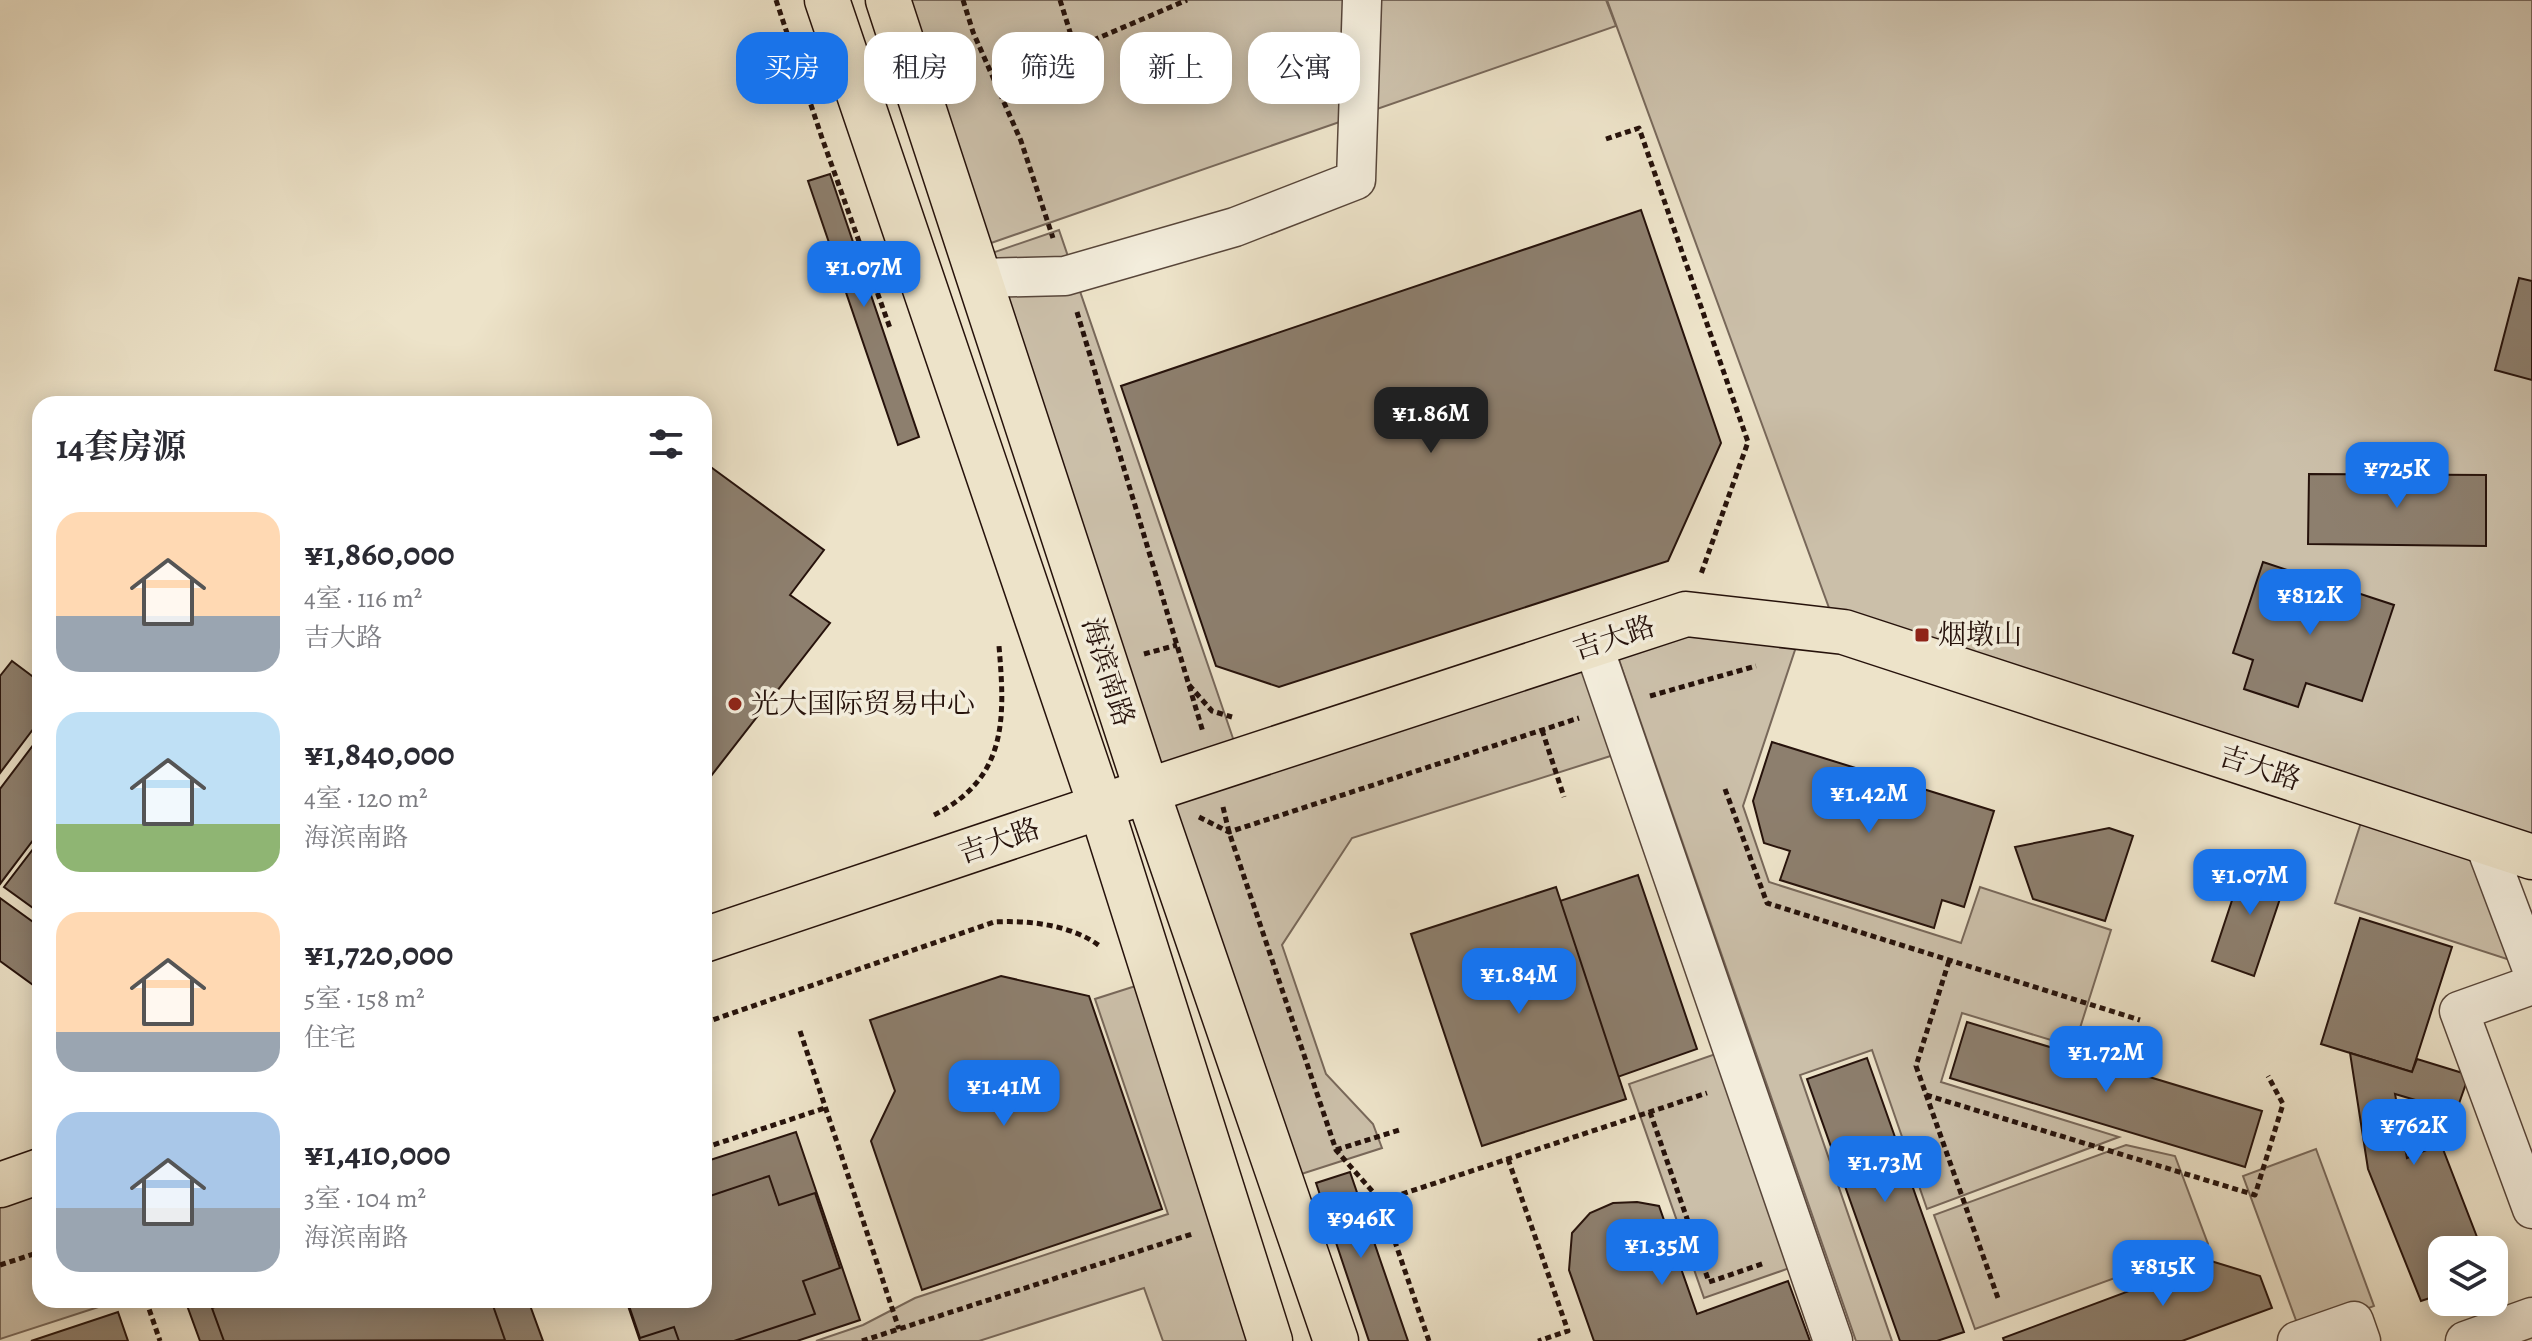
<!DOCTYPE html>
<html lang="zh">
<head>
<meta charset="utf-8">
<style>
	body { margin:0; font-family:Alegreya,"Noto Serif SC",serif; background:#f7f7f7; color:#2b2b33; height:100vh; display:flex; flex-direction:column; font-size:30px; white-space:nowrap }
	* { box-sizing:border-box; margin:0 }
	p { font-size:26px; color:#7c7c81 }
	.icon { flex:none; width:44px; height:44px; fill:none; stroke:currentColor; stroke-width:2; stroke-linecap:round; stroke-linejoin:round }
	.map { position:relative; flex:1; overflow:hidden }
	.details { position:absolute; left:32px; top:396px; width:680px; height:912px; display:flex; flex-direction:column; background:#fff; border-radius:24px; box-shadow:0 4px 20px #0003 }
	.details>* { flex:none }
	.hud { position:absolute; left:736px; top:32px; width:760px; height:72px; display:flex; gap:16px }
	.buttons { position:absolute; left:2428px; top:1236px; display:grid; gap:16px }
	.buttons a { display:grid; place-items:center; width:80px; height:80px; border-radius:16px; background:#fff; box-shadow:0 4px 20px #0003; font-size:40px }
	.price { position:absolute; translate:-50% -68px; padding:0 18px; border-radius:16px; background:#1a73e8; color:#fff; font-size:26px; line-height:52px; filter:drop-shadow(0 2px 4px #0008) }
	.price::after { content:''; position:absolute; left:50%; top:48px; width:24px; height:18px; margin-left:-12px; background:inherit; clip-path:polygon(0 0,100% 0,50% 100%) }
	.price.active { background:#222; color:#fff }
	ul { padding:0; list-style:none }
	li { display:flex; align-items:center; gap:24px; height:200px; padding:0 24px }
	li span { display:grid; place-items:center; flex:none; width:224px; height:160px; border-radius:24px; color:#555 }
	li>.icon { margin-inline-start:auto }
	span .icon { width:96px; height:96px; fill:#fffc; stroke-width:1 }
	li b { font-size:34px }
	h2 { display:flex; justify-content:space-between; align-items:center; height:96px; padding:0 24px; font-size:34px }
	.chip { padding:0 28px; border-radius:24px; background:#fff; box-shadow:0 4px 20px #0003; font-size:28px; line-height:72px }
	.chip.active { background:#1a73e8; color:#fff }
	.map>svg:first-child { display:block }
</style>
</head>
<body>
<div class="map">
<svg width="2532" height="1341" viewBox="0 0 2532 1341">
	<rect width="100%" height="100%" fill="#ede3c9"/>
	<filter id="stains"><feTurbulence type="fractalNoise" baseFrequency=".0025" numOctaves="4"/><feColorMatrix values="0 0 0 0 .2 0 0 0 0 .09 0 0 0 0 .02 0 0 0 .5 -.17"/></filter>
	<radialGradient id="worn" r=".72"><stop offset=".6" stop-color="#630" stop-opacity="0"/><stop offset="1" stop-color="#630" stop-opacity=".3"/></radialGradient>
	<!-- green -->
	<g fill="#cbbfa9" stroke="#78685a" stroke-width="2">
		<path d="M889,0h717l10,26 -645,224z"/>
		<path d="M1607,0h925v846l-696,-219z"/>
		<path d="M1059,230l178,520 -72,24 -179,-519z"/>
		<path d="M1692,629l107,9 -56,168 26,76 192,61 19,-56 131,43 -37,117 -112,-34 -21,69 178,55 -192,72 -55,-159 -72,25 92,266h-36l-239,-687z"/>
		<path d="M1587,656l33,97 -268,85 -70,107 44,129 47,50 9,24 -93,30 -127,-380z"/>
		<path d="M2366,807l109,35 41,120 -181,-59z"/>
		<path d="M1148,982l113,359h-98l-19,-53 -165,53h-163l47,-16 52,-27 253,-84 -73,-215z"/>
		<path d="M1730,1049l74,214 -100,35 -75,-214z"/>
		<path d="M2126,1145l49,11 33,88 -233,85 -41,-114z"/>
		<path d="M2316,1149l58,157 -73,28 -58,-158z"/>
		<path d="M40,1183v117h80l-120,39v-142z"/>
	</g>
	<!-- building -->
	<g fill="#8d7f6e" stroke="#26120b" stroke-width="2">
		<path d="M830,174l89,263 -21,8 -90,-264z"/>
		<path d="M1641,210l80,233 -53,118 -389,126 -63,-21 -95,-280z"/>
		<path d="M2519,278l13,3v99l-37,-10z"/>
		<path d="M708,465l116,85 -34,45 40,28 -126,162v-315z"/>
		<path d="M2309,474l177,1v71l-178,-2z"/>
		<path d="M2263,562l131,43 -32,96 -56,-18 -8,24 -54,-18 9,-29 -20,-7z"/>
		<path d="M12,661l28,21v38l-40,53v-97z"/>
		<path d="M40,736v95l-40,53v-95z"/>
		<path d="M1772,742l222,69 -30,96 -22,-7 -8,28 -154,-48 10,-29 -26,-8 -11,-42z"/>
		<path d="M2109,828l24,8 -28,85 -72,-22 -18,-52z"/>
		<path d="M40,840v73l-36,-26z"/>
		<path d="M2246,858l43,14 -35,104 -42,-15z"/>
		<path d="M1638,875l59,174 -187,66 -58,-178z"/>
		<path d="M1556,887l70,212 -144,47 -71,-212z"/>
		<path d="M0,898l40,29v63l-40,-29z"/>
		<path d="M2360,918l92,29 -40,125 -91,-28z"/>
		<path d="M1001,976l88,20 73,213 -240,81 -51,-149 24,-50 -25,-71z"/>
		<path d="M1967,1022l295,89 -17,56 -295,-89z"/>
		<path d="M2350,1053l62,19 5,-13 52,16 -13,37 -61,-18 12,64 34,-14 41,106h-40v44l-21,7 -53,-132z"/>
		<path d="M1867,1058l97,274 -27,9h-37l-93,-262z"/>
		<path d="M796,1132l64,188 -63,21h-157l-14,-41h78v-138z"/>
		<path d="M1350,1172l58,169h-39l-53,-158z"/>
		<path d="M769,1176l10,29 36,-12 25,75 -37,13 12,33 -81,27h-55l-5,-14 -34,11 -13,-38h77v-102z"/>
		<path d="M1637,1202l22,4 38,108 91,-33 22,60h-216l-25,-71 3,-37 18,-20 23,-10z"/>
		<path d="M2201,1258l59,18 12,32 -90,33h-178l-1,-3 153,-57 -2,-6z"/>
		<path d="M185,1300h343l15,41h-343z"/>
		<path d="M234,1300h257l14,40 -281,1 -12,-33z"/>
		<path d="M118,1312l10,29h-97z"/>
	</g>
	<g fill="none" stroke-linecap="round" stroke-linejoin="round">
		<!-- minor casing -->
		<g stroke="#58463a" stroke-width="41">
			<g id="minor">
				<path d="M979,278l86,-2 170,-49 121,-47 6,-180"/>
				<path d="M1593,645l240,696"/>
				<path d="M2484,842l48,127"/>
				<path d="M2532,985l-73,26 73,198"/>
				<path d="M2297,1341l57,-20 7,20"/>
				<path d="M2465,1341l67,-24"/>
			</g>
		</g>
		<!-- major casing -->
		<g stroke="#26120b" stroke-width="47">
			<g id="major">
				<path d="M827,0l274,807 169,534"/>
				<path d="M888,0l259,791 189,550"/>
				<path d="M704,940l443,-149 539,-177 158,18 688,225"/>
				<path d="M0,1185l40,-14"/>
			</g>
		</g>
		<!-- path -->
		<g stroke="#26120b" stroke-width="5" stroke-dasharray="6 4" stroke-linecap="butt">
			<path d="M776,0l46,138 68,190"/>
			<path d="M963,0l10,32 48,109 32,97"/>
			<path d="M1060,0l15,48 112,-48"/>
			<path d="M1606,139l33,-11 109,314 -47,132"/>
			<path d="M1077,312l126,420"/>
			<path d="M1144,654l33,-9"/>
			<path d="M1189,685l23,26 20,6"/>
			<path d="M1650,696l106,-30"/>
			<path d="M1542,730l22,67"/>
			<path d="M1725,789l42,114 373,117"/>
			<path d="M1223,807l6,25 107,318 45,51"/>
			<path d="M934,815c74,-37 71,-97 65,-169"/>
			<path d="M1199,817l30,15 350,-114"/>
			<path d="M1949,961l-33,105 83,235"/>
			<path d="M704,1023l290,-101c35,-2 79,3 107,25"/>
			<path d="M800,1031l99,298"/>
			<path d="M1926,1095l329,100 28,-91 -15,-28"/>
			<path d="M1650,1112l59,170 56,-19"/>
			<path d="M704,1148l121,-40"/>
			<path d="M1336,1150l63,-20"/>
			<path d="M1508,1159l60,172 -30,10"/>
			<path d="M0,1265l40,-13"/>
			<path d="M146,1300l14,41"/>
			<path d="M862,1341l330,-107"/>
			<path d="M1429,1341l-48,-140 326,-108"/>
		</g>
		<!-- minor -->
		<use href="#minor" stroke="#f3eddc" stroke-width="38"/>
		<!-- major -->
		<use href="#major" stroke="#ede3c9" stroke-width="44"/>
	</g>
	<!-- markers -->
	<g fill="#8f2418" stroke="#f3eddc" stroke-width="3">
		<rect x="1914" y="627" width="16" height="16" rx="4"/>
		<circle cx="735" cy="704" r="8"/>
	</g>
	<g text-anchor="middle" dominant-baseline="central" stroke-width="7" stroke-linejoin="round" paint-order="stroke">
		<!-- poi labels -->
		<g font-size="28" fill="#26120b" stroke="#f3eddc" text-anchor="start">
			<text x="1938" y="635">烟墩山</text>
			<text x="751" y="704">光大国际贸易中心</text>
		</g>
		<!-- street labels -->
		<g font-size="28" fill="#26120b" stroke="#f3eddc">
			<text transform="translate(1614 638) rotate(-18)">吉大路</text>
			<text transform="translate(1108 672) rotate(72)">海滨南路</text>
			<text transform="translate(2260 768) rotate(18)">吉大路</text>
			<text transform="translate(999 841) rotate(-19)">吉大路</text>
		</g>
	</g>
	<rect width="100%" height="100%" filter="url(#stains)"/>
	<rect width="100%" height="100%" fill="url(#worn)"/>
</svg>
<div class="buttons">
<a><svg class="icon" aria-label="layers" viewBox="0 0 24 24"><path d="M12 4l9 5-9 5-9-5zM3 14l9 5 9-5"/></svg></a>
</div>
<b class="price" style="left:864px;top:309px">¥1.07M</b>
<b class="price active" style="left:1431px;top:455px">¥1.86M</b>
<b class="price" style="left:2397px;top:510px">¥725K</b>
<b class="price" style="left:2310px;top:637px">¥812K</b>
<b class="price" style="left:1869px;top:835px">¥1.42M</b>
<b class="price" style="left:2250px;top:917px">¥1.07M</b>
<b class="price" style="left:1519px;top:1016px">¥1.84M</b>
<b class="price" style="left:2106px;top:1094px">¥1.72M</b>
<b class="price" style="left:1004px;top:1128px">¥1.41M</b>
<b class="price" style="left:2414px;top:1167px">¥762K</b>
<b class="price" style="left:1885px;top:1204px">¥1.73M</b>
<b class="price" style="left:1361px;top:1260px">¥946K</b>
<b class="price" style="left:1662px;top:1287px">¥1.35M</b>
<b class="price" style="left:2163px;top:1308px">¥815K</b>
<div class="hud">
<a class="chip active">买房</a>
<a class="chip">租房</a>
<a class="chip">筛选</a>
<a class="chip">新上</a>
<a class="chip">公寓</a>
</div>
<section class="details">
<h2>14套房源<svg class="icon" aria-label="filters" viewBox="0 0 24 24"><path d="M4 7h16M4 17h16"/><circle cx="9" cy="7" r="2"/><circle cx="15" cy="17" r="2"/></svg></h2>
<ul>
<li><span style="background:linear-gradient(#ffd9b3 65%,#9aa5b1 0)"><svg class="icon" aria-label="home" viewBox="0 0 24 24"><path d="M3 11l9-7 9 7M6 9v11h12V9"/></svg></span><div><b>¥1,860,000</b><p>4室 · 116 m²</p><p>吉大路</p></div></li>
<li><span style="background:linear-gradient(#bfe0f5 70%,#8fb573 0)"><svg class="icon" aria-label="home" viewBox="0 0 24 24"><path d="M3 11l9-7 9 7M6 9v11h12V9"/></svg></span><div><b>¥1,840,000</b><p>4室 · 120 m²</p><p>海滨南路</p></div></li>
<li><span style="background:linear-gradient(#ffd9b3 75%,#9aa5b1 0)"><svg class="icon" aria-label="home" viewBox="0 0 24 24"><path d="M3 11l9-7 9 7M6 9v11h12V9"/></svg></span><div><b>¥1,720,000</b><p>5室 · 158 m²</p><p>住宅</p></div></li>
<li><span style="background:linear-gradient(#a9c7e8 60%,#9aa5b1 0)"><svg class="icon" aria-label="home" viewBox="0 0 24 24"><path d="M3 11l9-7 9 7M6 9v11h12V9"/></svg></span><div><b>¥1,410,000</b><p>3室 · 104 m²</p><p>海滨南路</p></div></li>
</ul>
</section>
</div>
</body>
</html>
